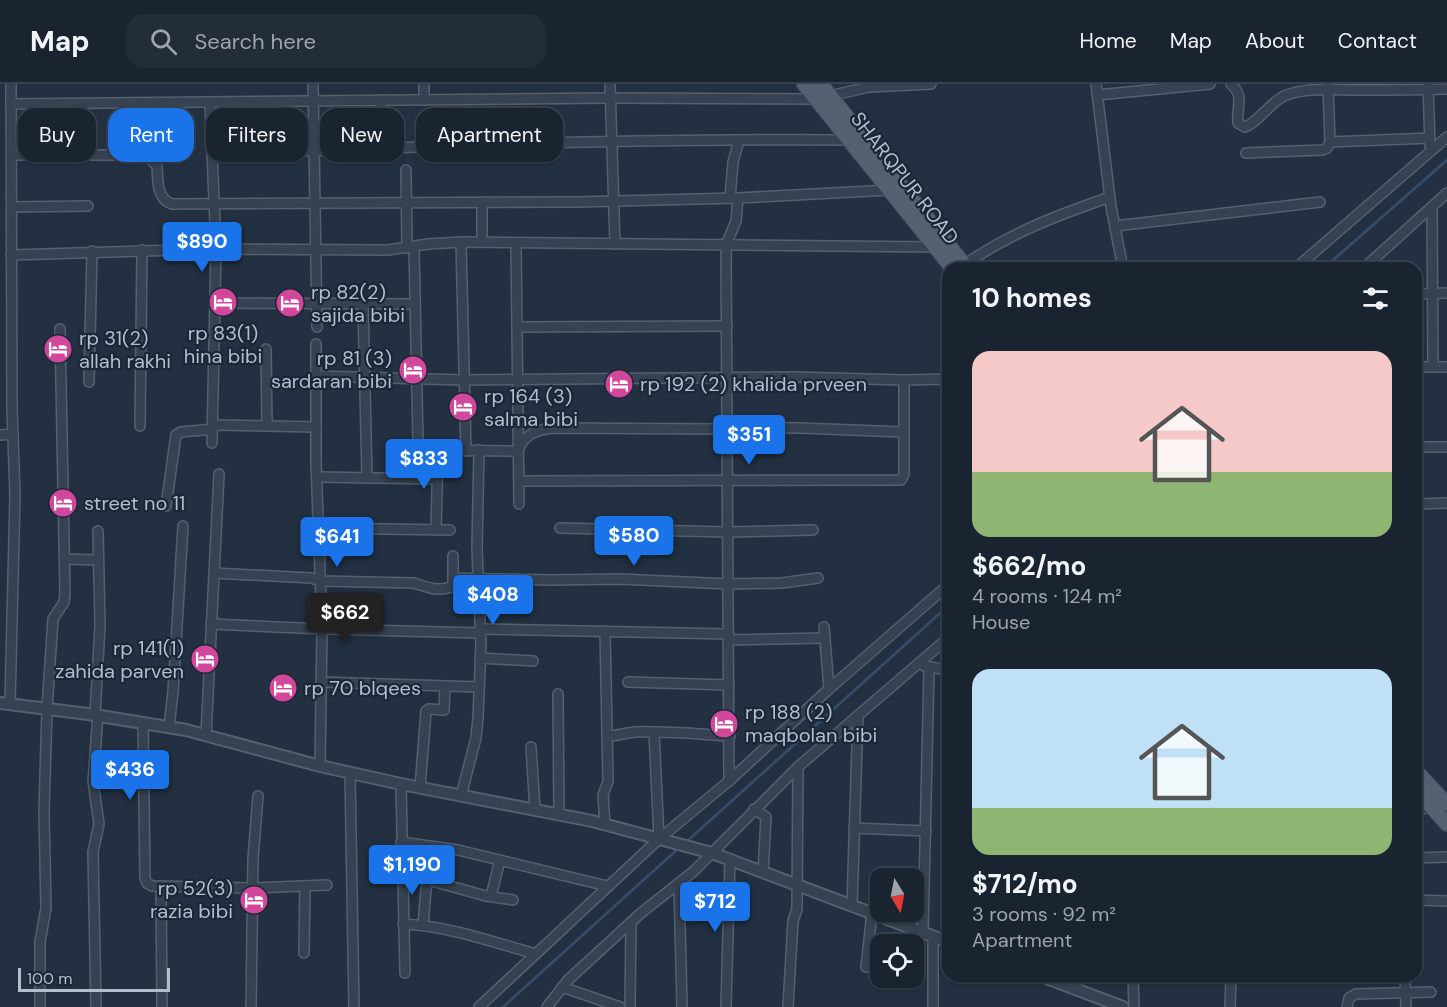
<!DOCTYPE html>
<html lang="en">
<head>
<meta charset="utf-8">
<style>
	body { margin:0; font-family:"DM Sans",sans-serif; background:#232c39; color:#f1f3f6; height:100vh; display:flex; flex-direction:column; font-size:22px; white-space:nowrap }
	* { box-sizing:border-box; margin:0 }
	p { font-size:20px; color:#9fa4ab }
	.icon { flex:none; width:33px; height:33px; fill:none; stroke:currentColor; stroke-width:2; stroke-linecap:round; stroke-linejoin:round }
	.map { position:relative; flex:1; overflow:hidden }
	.side { position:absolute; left:942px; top:178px; width:480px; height:720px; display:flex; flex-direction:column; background:#1a2431; border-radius:18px; box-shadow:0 2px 4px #0004,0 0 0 2px #38414d }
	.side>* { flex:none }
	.hud { position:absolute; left:18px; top:24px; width:570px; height:54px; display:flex; gap:12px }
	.needle { width:39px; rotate:170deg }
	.fabs { position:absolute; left:870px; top:784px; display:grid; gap:12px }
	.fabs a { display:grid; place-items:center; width:54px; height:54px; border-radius:12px; background:#1a2431; box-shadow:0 2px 4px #0004,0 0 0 2px #38414d; font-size:30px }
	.scale { position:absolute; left:18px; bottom:15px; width:152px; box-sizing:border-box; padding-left:6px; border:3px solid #b3bdcb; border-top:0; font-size:16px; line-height:21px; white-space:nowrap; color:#b3bdcb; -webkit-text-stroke:4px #1b2736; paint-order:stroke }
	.price { position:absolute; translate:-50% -51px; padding:0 14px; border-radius:6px; background:#1a73e8; color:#fff; font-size:20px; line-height:39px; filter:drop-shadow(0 2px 3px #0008) }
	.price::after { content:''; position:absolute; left:50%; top:36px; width:18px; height:14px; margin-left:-9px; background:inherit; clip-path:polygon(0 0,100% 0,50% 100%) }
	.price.on { background:#222; color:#fff }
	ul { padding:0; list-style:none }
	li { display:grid; align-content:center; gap:12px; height:318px; padding:0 30px }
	li span { display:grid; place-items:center; height:186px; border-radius:18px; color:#555 }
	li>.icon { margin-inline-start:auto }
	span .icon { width:108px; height:108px; fill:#fffc; stroke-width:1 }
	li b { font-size:26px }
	h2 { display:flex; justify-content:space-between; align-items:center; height:72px; padding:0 30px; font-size:26px }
	.tag { padding:0 21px; border-radius:18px; background:#1a2431; box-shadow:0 2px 4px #0004,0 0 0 2px #38414d; font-size:21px; line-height:54px }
	.tag.on { background:#1a73e8; color:#fff }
	header { display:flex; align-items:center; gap:36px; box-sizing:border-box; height:84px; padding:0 30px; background:#1a2431; border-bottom:2px solid #38414d }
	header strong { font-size:28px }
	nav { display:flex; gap:33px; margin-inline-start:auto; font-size:21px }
	.search { width:420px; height:54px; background:#232c39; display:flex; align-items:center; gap:15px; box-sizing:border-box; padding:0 21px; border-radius:18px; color:#9fa4ab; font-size:22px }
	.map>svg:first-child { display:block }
</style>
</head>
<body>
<header>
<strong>Map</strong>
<div class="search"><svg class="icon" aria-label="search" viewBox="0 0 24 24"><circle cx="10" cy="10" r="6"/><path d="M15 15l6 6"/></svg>Search here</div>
<nav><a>Home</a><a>Map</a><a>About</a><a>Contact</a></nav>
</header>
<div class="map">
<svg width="1447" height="923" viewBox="0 0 1447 923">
	<rect width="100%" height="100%" fill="#223041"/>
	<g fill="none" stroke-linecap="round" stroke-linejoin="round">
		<!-- stream -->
		<g stroke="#344b6a" stroke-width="3">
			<path d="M1324,184l123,-108"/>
			<path d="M685,759l263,-237"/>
			<path d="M503,923l177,-160"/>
		</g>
		<!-- minor casing -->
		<g stroke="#54606e" stroke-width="12">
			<g id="minor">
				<path d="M313,0l4,243"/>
				<path d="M424,0v16"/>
				<path d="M610,0l5,160"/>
				<path d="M1096,0l15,123 12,61"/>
				<path d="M1231,0c14,12 5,24 7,39l7,4c12,-4 25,-24 39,-31 21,-9 48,-6 70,-6 31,0 62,0 93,-1"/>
				<path d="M1428,0l2,61"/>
				<path d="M1097,11l113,-11"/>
				<path d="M381,16l1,49"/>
				<path d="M210,18l6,147 -4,194"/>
				<path d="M11,20l600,-6 205,1 53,-12 62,-3"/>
				<path d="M1330,58l100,-4"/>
				<path d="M213,69c59,0 118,-3 177,-5 153,-6 307,-9 460,-8"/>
				<path d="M1246,69l77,-3 4,-2 3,-6 -2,-56"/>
				<path d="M12,71h115l22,3 8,8c1,13 -1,33 15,38l403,-2 163,-4 152,-8"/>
				<path d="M406,86l1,78"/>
				<path d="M730,114l3,-36 6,-22"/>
				<path d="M12,123l76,-1"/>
				<path d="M1432,123l1,160"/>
				<path d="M1115,142l205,-24"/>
				<path d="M461,158l5,209"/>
				<path d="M482,158v-40"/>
				<path d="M516,159l3,261"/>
				<path d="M414,163l4,195 2,5 4,3 94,1c6,-17 18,-21 35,-23l163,1 11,-2 73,1 104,4"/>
				<path d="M11,171l199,-6 178,1 40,-6 33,-2 473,5"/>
				<path d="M964,181c46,-32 94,-50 146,-68"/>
				<path d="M1296,184l151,-131"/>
				<path d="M1364,184l83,-75"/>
				<path d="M1416,210l31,-1"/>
				<path d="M214,219l201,1"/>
				<path d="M363,220l4,174"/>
				<path d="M518,243l209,-1"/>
				<path d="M316,260v118l6,167 -2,137"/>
				<path d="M266,265l1,77"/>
				<path d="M1416,283h31"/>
				<path d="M316,292l148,4 329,-3 111,3 44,-1"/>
				<path d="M89,298l3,-131"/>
				<path d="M213,341l103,2"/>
				<path d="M140,342l2,-176"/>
				<path d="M0,351l13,-1"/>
				<path d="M1419,363h28"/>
				<path d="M317,393l120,2"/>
				<path d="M520,397l381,-1 3,-6v-94"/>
				<path d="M1416,420l31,-1"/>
				<path d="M166,422l10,-71 5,-3 32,-3"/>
				<path d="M319,444l131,2"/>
				<path d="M560,444l168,4 85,-2"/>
				<path d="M436,446l2,-79"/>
				<path d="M65,475l33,1"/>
				<path d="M214,489l97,5 10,3 93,2c13,4 23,9 37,4l2,-4v-27"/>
				<path d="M453,494l98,2 68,-1 110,5 53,-1 36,-5"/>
				<path d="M211,540l111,5 158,4"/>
				<path d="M824,543l5,62"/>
				<path d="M480,545l249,5"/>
				<path d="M605,547l3,150 -5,14 2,30"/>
				<path d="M729,556l95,-2"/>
				<path d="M480,574l53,3"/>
				<path d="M924,582l24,4"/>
				<path d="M321,598l158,5"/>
				<path d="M628,598l101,3"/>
				<path d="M558,610l1,121"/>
				<path d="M10,620l5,-208 -3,-88 -1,-324"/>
				<path d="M95,631l5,-89 -2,-95"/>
				<path d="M143,639l2,155 2,5 5,3 100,2 75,-3"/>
				<path d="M169,643l4,-35 10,-166"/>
				<path d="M654,648l5,107"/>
				<path d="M206,651l13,-261"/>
				<path d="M607,652c10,0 18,-3 28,-4 31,-1 63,2 95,4"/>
				<path d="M531,663l4,63"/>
				<path d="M350,689l4,234"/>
				<path d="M729,697l-3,-536 10,-24 2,-23"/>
				<path d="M401,700l4,189"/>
				<path d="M420,704l6,-77 3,-2 15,1 1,-24"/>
				<path d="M461,712l15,-58 2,-20 3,-74 -4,-95 2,-99"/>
				<path d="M754,725l12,8 -3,55"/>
				<path d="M1416,730l13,-10"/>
				<path d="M854,744l72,3"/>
				<path d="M401,758l57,8 149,36"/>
				<path d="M1416,774l31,-1"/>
				<path d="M428,796l58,16 27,4"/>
				<path d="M679,800l3,123"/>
				<path d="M161,802l1,121"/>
				<path d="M491,812l9,-36"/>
				<path d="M1416,816l31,1"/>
				<path d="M852,822l6,-191"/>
				<path d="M403,840c46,2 89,18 133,30"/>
				<path d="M423,841l3,-36 4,-18"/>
				<path d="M923,849l6,-264"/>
				<path d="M933,853v70"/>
				<path d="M304,869l1,-67"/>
				<path d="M866,883l6,-54"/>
				<path d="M1133,892l1,31"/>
				<path d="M1405,892l1,31"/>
				<path d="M562,903l58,20"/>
				<path d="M1076,906l1,-14"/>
				<path d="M40,923v-65l6,-34 -2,-96 3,-104 6,-89 11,-17 1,-8 -5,-265"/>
				<path d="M96,923l-3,-155 6,-28 -6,-43 5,-66"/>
				<path d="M251,923l2,-148 5,-63"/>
				<path d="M479,923l180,-168 70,-58 100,-92 119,-104"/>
				<path d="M547,923l21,-27 73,-67 53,-42 104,-104 150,-129"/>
				<path d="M630,923l1,-85"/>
				<path d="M726,923l4,-148"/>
				<path d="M788,923l5,-86 4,-12 1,-142"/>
				<path d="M1230,923l1,-31"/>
				<path d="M1347,923l2,-9 7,-4 75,-2"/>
			</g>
		</g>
		<!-- tertiary casing -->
		<g stroke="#54606e" stroke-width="14">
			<g id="tertiary">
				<path d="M0,619l88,11 98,16 134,36 81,18 191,37 120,32 236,89"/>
				<path d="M1041,892l82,31"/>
			</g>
		</g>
		<!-- primary casing -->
		<g stroke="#404b5a" stroke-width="16">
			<g id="primary">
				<path d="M804,0l148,184"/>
				<path d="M821,0l146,184"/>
				<path d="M1416,687l31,33"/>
				<path d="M1416,706l31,34"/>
			</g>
		</g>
		<!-- minor -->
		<use href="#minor" stroke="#364251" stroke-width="9"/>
		<!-- tertiary -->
		<use href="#tertiary" stroke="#364251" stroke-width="10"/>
		<!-- primary -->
		<use href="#primary" stroke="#546171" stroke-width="14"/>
	</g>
	<!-- icons -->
	<defs>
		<g id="hotel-disc" transform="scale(1.5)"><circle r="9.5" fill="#d1479c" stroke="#1b2736"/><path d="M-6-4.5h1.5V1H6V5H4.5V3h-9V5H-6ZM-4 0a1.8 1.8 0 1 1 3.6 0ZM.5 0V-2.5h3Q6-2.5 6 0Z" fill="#fff"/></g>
	</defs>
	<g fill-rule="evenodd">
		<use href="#hotel-disc" x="223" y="218"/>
		<use href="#hotel-disc" x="290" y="219"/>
		<use href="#hotel-disc" x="58" y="265"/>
		<use href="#hotel-disc" x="413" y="286"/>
		<use href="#hotel-disc" x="619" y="300"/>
		<use href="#hotel-disc" x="463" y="323"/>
		<use href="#hotel-disc" x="63" y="419"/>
		<use href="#hotel-disc" x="205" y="575"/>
		<use href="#hotel-disc" x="283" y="604"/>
		<use href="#hotel-disc" x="724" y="640"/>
		<use href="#hotel-disc" x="254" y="816"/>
	</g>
	<g text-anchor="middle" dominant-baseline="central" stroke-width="4.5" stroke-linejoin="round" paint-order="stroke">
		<!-- street labels -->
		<g font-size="20" fill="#b3bdcb" stroke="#1b2736">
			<text transform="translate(905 94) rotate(52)">SHARQPUR ROAD</text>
		</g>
		<!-- poi labels -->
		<g font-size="20" fill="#b3bdcb" stroke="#1b2736" text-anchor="start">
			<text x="311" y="208">rp 82(2)<tspan x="311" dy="23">sajida bibi</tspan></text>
			<text x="223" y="249" text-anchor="middle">rp 83(1)<tspan x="223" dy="23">hina bibi</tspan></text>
			<text x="79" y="254">rp 31(2)<tspan x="79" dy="23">allah rakhi</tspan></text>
			<text x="392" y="274" text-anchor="end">rp 81 (3)<tspan x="392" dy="23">sardaran bibi</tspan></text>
			<text x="640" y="300">rp 192 (2) khalida prveen</text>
			<text x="484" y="312">rp 164 (3)<tspan x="484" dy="23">salma bibi</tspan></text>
			<text x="84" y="419">street no 11</text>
			<text x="184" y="564" text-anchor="end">rp 141(1)<tspan x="184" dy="23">zahida parven</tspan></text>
			<text x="304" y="604">rp 70 blqees</text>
			<text x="745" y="628">rp 188 (2)<tspan x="745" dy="23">maqbolan bibi</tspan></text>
			<text x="233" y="804" text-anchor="end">rp 52(3)<tspan x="233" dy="23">razia bibi</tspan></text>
		</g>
	</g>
</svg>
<div class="fabs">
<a><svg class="needle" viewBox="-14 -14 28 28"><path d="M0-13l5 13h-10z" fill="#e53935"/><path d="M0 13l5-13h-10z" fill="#9fa4ab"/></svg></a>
<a><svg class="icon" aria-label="locate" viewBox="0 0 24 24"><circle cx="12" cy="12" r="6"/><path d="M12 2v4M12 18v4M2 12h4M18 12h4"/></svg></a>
</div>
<div class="scale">100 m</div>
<b class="price" style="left:202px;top:189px">$890</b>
<b class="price" style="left:749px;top:382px">$351</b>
<b class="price" style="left:424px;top:406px">$833</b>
<b class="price" style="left:634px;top:483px">$580</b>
<b class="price" style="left:337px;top:484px">$641</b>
<b class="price" style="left:493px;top:542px">$408</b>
<b class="price on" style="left:345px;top:560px">$662</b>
<b class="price" style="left:130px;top:717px">$436</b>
<b class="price" style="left:412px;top:812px">$1,190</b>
<b class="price" style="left:715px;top:849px">$712</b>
<div class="hud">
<a class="tag">Buy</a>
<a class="tag on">Rent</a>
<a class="tag">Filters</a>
<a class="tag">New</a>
<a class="tag">Apartment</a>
</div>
<section class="side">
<h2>10 homes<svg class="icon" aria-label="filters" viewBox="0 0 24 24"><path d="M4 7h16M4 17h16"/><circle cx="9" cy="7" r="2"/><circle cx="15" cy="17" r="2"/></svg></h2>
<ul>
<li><span style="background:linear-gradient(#f6c9c9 65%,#8fb573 0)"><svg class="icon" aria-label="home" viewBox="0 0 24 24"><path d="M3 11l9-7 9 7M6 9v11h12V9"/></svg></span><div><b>$662/mo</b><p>4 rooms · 124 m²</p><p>House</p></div></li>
<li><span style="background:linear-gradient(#bfe0f5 75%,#8fb573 0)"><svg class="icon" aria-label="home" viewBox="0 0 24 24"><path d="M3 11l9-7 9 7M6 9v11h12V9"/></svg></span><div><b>$712/mo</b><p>3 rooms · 92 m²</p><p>Apartment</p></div></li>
</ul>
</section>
</div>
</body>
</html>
